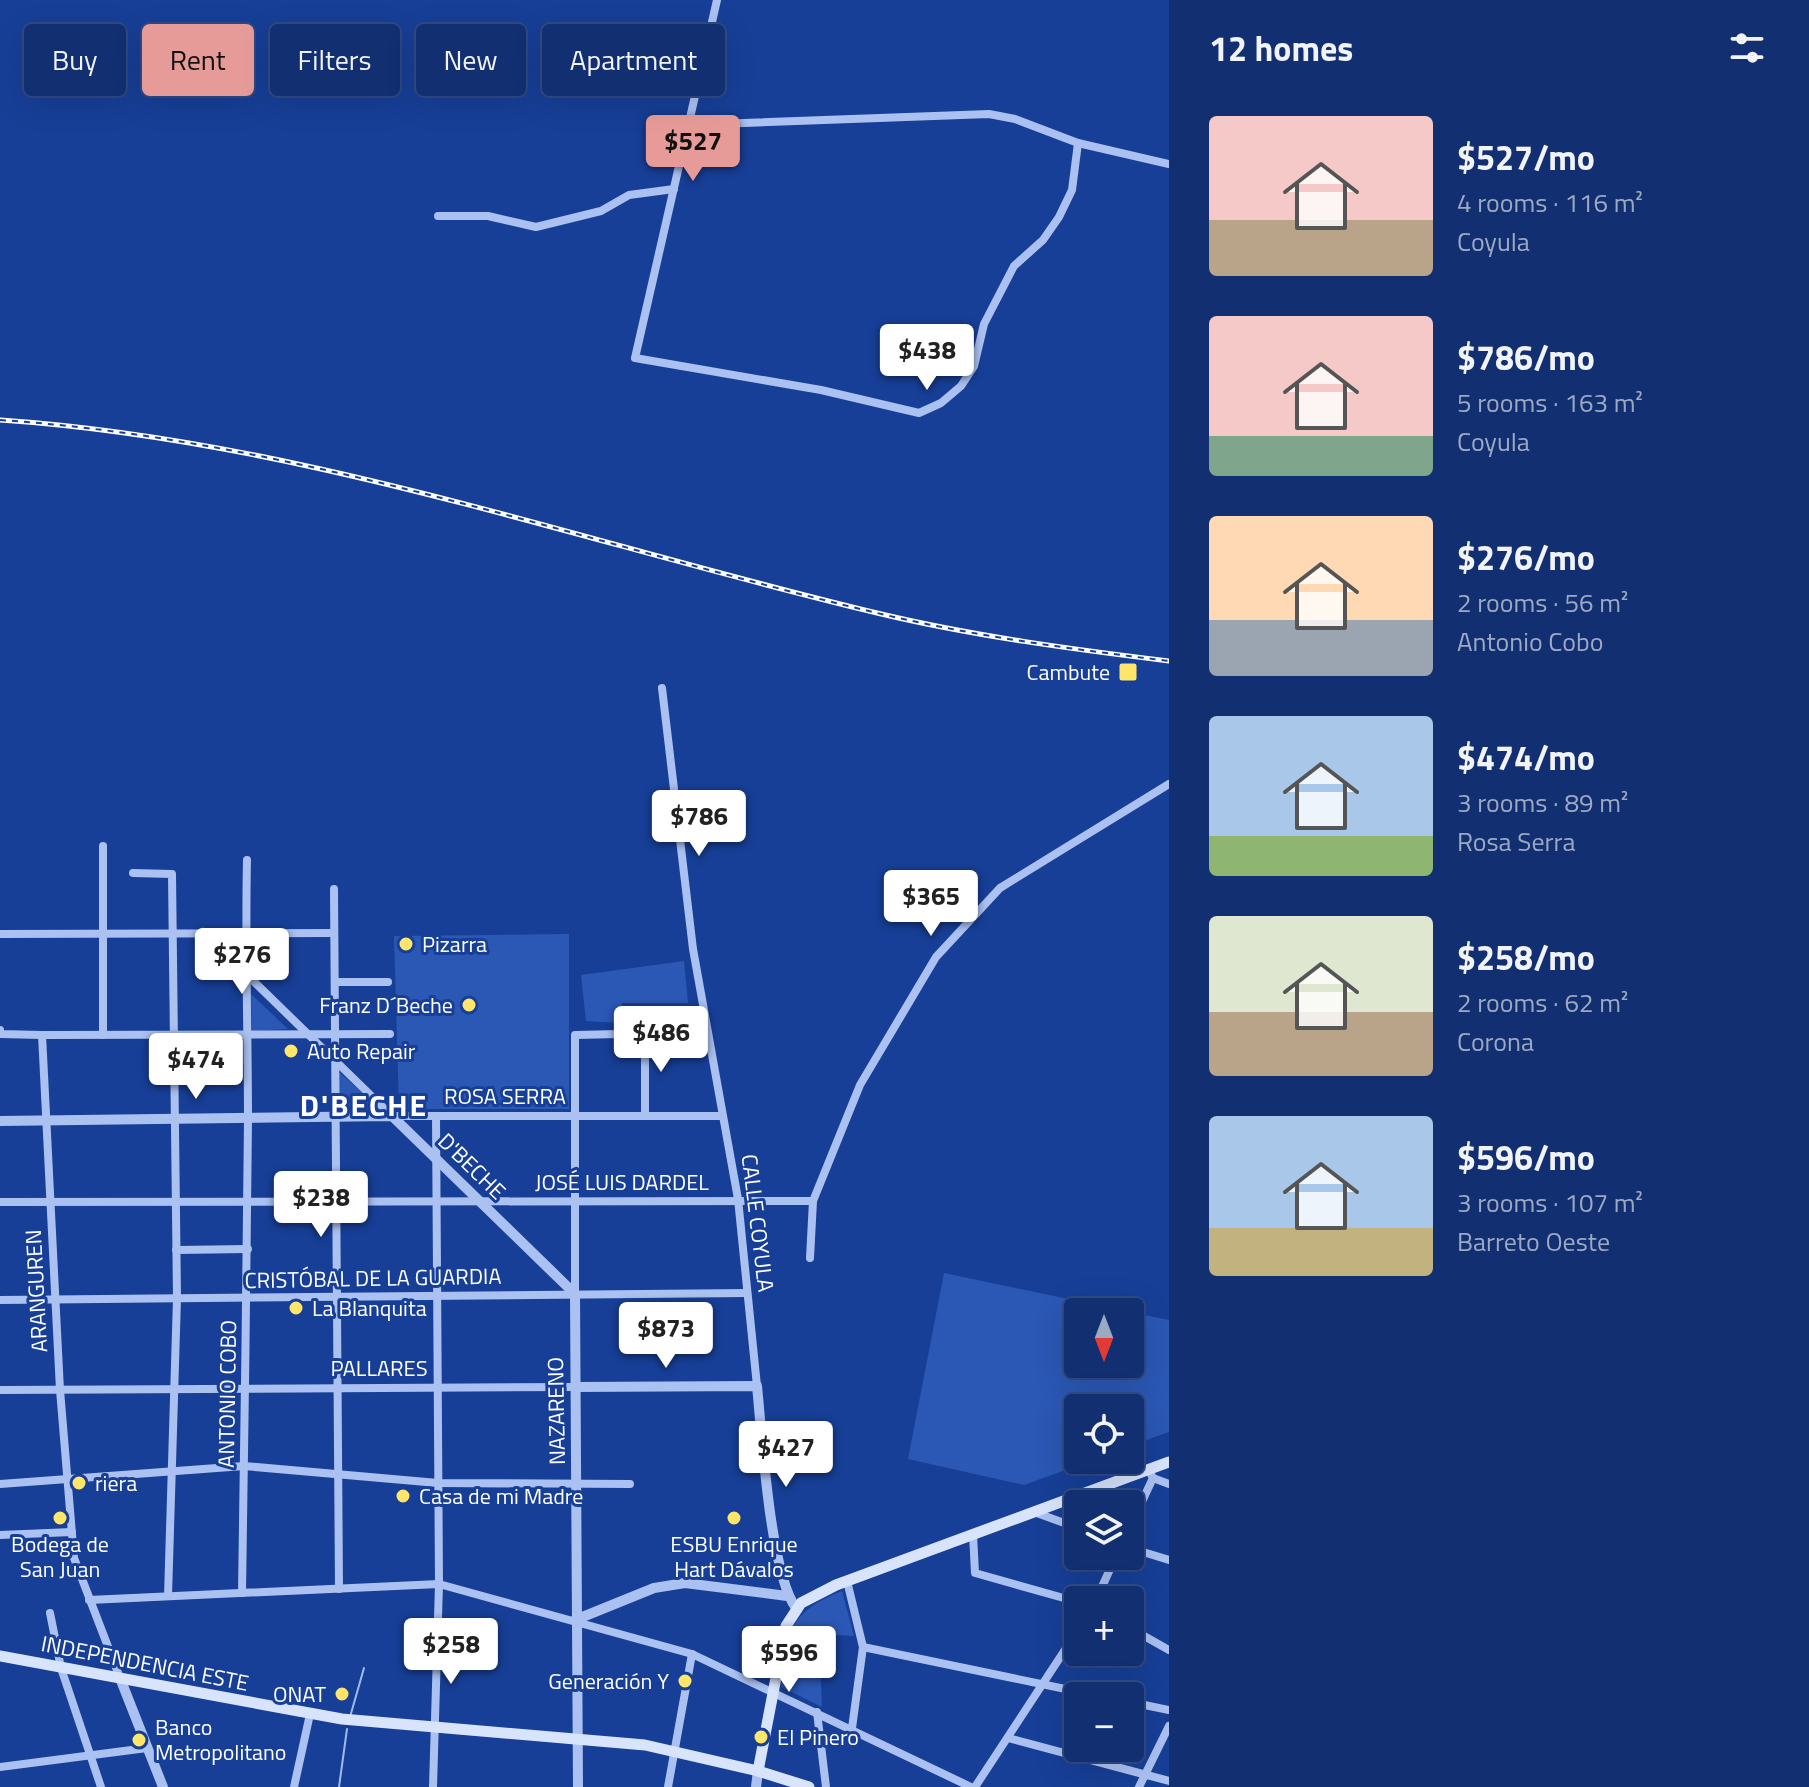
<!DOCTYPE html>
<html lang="en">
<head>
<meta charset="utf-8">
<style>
	body { margin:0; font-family:"Titillium Web",sans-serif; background:#1e3b79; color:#f1f3f6; height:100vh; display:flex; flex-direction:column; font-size:30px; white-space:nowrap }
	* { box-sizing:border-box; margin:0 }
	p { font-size:26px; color:#9ca9c3 }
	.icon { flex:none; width:44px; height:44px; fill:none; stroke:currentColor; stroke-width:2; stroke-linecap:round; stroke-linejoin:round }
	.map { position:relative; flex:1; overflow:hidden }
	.drawer { display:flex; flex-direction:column; background:#112f71; width:640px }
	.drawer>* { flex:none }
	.guide { position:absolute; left:24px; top:24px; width:760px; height:72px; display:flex; gap:16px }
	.needle { width:52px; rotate:180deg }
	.buttons { position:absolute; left:1064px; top:1298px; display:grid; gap:16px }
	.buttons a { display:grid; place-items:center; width:80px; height:80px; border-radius:8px; background:#112f71; box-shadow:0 8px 32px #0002,0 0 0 2px #304a84; font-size:40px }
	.price { position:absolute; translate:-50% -68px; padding:0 18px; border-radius:8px; background:#fff; color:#222; font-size:26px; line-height:52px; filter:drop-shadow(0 2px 4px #0008) }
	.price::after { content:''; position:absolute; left:50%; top:48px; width:24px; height:18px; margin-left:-12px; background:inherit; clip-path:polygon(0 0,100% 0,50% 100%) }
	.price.current { background:#e69b98; color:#111 }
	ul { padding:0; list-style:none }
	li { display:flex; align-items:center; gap:24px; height:200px; padding:0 40px }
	li span { display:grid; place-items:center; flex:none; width:224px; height:160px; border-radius:8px; color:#555 }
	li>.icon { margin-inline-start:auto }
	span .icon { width:96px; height:96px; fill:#fffc; stroke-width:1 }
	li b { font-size:34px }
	h2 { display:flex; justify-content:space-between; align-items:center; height:96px; padding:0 40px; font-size:34px }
	.tag { padding:0 28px; border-radius:8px; background:#112f71; box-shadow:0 8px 32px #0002,0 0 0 2px #304a84; font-size:28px; line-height:72px }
	.tag.current { background:#e69b98; color:#111 }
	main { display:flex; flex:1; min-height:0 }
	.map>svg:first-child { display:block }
</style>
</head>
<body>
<main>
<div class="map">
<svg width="1169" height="1787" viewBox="0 0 1169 1787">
	<rect width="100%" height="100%" fill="#173f97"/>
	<!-- green -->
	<g fill="#2b58b5" fill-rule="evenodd">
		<path d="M569,934v175h-170l-5,-173z"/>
		<path d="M684,961l4,42h-66l-3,20 -33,-2 -5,-46z"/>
		<path d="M251,994l37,35 -36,2z"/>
		<path d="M339,1072l47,42h-47z"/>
		<path d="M944,1273l225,47v112l-39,14v-38h-52v52h15l-69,25 -116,-26zM1130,1312v52h-52v-52z"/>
		<path d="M842,1591l12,45 -35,-2 3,73 -41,-20c7,-55 6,-74 61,-96z"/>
	</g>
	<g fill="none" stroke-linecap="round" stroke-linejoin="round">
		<!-- stream -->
		<g stroke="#9dbaf4" stroke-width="2">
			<path d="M350,1717l14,-49"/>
			<path d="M339,1787l8,-58"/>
		</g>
		<!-- minor -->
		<g stroke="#aac1f1" stroke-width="8">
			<path d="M717,0l-82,358 186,32 98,23 22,-10 20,-17 13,-20 10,-42 30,-58 29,-26 16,-23 13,-27 6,-47"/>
			<path d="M689,125l300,-11 26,5 63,24 91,21"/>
			<path d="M438,216h50l48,11 65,-16 28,-16 45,-6"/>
			<path d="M662,688l31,261 45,250 19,187"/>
			<path d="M133,873l39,1 5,424 -9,298"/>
			<path d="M334,889l5,700"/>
			<path d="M203,932l189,184h330"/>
			<path d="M0,934l334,-1"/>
			<path d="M336,982h52"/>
			<path d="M0,1030v4l42,1 348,-1"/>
			<path d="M645,1032v84"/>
			<path d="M42,1035l18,355 14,168 46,120"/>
			<path d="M103,1035v-189"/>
			<path d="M0,1202l813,-1"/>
			<path d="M176,1250l72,-1"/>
			<path d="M810,1258l3,-57 47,-116 76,-128 64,-69 169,-104"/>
			<path d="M575,1294v-259l132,-3"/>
			<path d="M0,1300l747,-7"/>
			<path d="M0,1390l575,-3"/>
			<path d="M1153,1478l16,6"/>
			<path d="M0,1484l244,-18 194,17 192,1"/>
			<path d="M1034,1512l44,16"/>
			<path d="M1130,1527l23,-49 -5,-9"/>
			<path d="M973,1534l2,39 103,29"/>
			<path d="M0,1535l72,-3"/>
			<path d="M1130,1548l39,12"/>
			<path d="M847,1581l16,66 -11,81"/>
			<path d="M242,1593c2,-158 5,-315 6,-473 0,-87 -3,-173 -1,-260"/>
			<path d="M89,1600l350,-16 253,70 279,133"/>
			<path d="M1096,1600l20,-44"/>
			<path d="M50,1613l11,55 40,119"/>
			<path d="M1130,1628l39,22"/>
			<path d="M863,1647l236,49"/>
			<path d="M1130,1702l39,8"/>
			<path d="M817,1712l9,75"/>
			<path d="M1008,1738l161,43"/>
			<path d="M0,1767l147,-19"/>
			<path d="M294,1787l16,-73"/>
			<path d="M433,1787l6,-203 -3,-468"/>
			<path d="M668,1787l24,-133"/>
			<path d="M975,1787l103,-157"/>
			<path d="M1139,1787l30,-61"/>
		</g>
		<!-- tertiary -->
		<g stroke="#aac1f1" stroke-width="10">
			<path d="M0,1121l392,-5 183,178 3,493"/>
			<path d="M575,1387l182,-1c5,49 13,187 39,222"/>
			<path d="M575,1620l79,-32 31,-5 102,13"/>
			<path d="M120,1678l43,109"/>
			<path d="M756,1787l2,-16"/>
		</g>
		<!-- secondary -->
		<g stroke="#d8e3fc" stroke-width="11">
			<path d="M0,1656l342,63 303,26 113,26 51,16"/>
			<path d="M758,1771l28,-145 15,-23 35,-18 333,-123"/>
		</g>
		<!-- rail casing -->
		<g stroke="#fff" stroke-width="5">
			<path id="rail" d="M0,420c300,20 587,124 877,193 96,23 194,36 292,48"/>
		</g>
		<!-- rail -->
		<use href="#rail" stroke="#173f97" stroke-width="2" stroke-dasharray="6" stroke-linecap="butt"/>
	</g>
	<!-- markers -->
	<g fill="#ffe66a" stroke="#173f97" stroke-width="3">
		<rect x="1118" y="662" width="20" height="20" rx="4"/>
		<circle cx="406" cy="944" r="8"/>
		<circle cx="469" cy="1005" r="8"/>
		<circle cx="291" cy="1051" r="8"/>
		<circle cx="296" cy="1308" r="8"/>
		<circle cx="79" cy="1483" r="8"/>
		<circle cx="403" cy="1496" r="8"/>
		<circle cx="60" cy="1518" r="8"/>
		<circle cx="734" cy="1518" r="8"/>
		<circle cx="685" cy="1681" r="8"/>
		<circle cx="342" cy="1694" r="8"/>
		<circle cx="761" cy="1737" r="8"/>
		<circle cx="139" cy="1740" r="8"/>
	</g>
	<g text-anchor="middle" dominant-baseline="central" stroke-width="6" stroke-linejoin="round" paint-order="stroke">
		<!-- poi labels -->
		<g font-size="22" fill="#fff" stroke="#173f97" text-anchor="start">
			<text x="1110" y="672" text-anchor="end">Cambute</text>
			<text x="422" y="944">Pizarra</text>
			<text x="453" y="1005" text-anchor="end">Franz D´Beche</text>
			<text x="307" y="1051">Auto Repair</text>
			<text x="312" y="1308">La Blanquita</text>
			<text x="95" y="1483">riera</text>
			<text x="419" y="1496">Casa de mi Madre</text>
			<text x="60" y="1544" text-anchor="middle">Bodega de<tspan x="60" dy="25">San Juan</tspan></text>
			<text x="734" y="1544" text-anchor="middle">ESBU Enrique<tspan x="734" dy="25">Hart Dávalos</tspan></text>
			<text x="669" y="1681" text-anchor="end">Generación Y</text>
			<text x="326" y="1694" text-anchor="end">ONAT</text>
			<text x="155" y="1727">Banco<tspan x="155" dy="25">Metropolitano</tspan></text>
			<text x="777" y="1737">El Pinero</text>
		</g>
		<!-- street labels -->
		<g font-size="22" fill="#fff" stroke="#173f97">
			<text x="505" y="1096">ROSA SERRA</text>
			<text transform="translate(472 1166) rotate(44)">D'BECHE</text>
			<text x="622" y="1182">JOSÉ LUIS DARDEL</text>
			<text transform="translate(758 1223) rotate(83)">CALLE COYULA</text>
			<text transform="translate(373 1278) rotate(-1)">CRISTÓBAL DE LA GUARDIA</text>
			<text transform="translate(36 1291) rotate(-93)">ARANGUREN</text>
			<text x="379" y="1368">PALLARES</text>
			<text transform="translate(227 1394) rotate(-89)">ANTONIO COBO</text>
			<text transform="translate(556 1411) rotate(-91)">NAZARENO</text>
			<text transform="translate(145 1663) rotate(11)">INDEPENDENCIA ESTE</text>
		</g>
		<!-- district labels -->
		<g font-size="30" font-weight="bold" letter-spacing="2" fill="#fff" stroke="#173f97">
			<text x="364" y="1105">D'BECHE</text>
		</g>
	</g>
</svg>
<div class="buttons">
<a><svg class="needle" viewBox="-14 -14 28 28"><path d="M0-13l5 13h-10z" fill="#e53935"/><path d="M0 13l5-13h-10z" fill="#9ca9c3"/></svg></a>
<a><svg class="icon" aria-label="locate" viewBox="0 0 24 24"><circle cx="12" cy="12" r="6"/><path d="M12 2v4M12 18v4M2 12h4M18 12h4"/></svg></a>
<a><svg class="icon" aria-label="layers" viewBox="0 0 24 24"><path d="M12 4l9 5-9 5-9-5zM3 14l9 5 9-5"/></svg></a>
<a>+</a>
<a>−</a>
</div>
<b class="price current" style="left:693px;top:183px">$527</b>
<b class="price" style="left:927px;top:392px">$438</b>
<b class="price" style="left:699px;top:858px">$786</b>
<b class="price" style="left:931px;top:938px">$365</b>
<b class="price" style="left:242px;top:996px">$276</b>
<b class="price" style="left:661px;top:1074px">$486</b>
<b class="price" style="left:196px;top:1101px">$474</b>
<b class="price" style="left:321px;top:1239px">$238</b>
<b class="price" style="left:666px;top:1370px">$873</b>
<b class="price" style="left:786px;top:1489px">$427</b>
<b class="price" style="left:451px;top:1686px">$258</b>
<b class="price" style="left:789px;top:1694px">$596</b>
<div class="guide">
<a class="tag">Buy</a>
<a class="tag current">Rent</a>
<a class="tag">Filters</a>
<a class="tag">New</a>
<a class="tag">Apartment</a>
</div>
</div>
<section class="drawer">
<h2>12 homes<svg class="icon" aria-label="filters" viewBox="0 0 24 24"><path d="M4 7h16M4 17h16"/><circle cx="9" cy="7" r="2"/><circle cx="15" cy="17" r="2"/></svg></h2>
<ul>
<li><span style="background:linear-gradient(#f6c9c9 65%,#b9a48a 0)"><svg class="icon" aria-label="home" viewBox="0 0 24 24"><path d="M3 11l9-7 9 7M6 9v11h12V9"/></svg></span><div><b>$527/mo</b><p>4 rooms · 116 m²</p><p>Coyula</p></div></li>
<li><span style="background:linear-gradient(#f6c9c9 75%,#7fa58c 0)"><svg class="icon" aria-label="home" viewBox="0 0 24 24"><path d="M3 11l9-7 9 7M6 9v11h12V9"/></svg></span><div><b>$786/mo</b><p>5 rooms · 163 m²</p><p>Coyula</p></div></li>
<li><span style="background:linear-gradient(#ffd9b3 65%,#9aa5b1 0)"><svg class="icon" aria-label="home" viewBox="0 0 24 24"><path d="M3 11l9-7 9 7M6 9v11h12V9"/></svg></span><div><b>$276/mo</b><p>2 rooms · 56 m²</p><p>Antonio Cobo</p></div></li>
<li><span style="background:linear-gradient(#a9c7e8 75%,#8fb573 0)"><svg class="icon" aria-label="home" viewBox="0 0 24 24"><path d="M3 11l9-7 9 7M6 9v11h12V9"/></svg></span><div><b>$474/mo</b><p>3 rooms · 89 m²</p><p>Rosa Serra</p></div></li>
<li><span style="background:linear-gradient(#dfe7d0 60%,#b9a48a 0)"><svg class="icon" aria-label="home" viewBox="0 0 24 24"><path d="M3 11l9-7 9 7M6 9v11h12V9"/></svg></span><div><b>$258/mo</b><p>2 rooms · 62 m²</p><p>Corona</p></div></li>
<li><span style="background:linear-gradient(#a9c7e8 70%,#c2b280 0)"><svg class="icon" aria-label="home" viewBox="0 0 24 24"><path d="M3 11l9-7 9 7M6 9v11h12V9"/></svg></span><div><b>$596/mo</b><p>3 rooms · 107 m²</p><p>Barreto Oeste</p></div></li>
</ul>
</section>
</main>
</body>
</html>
